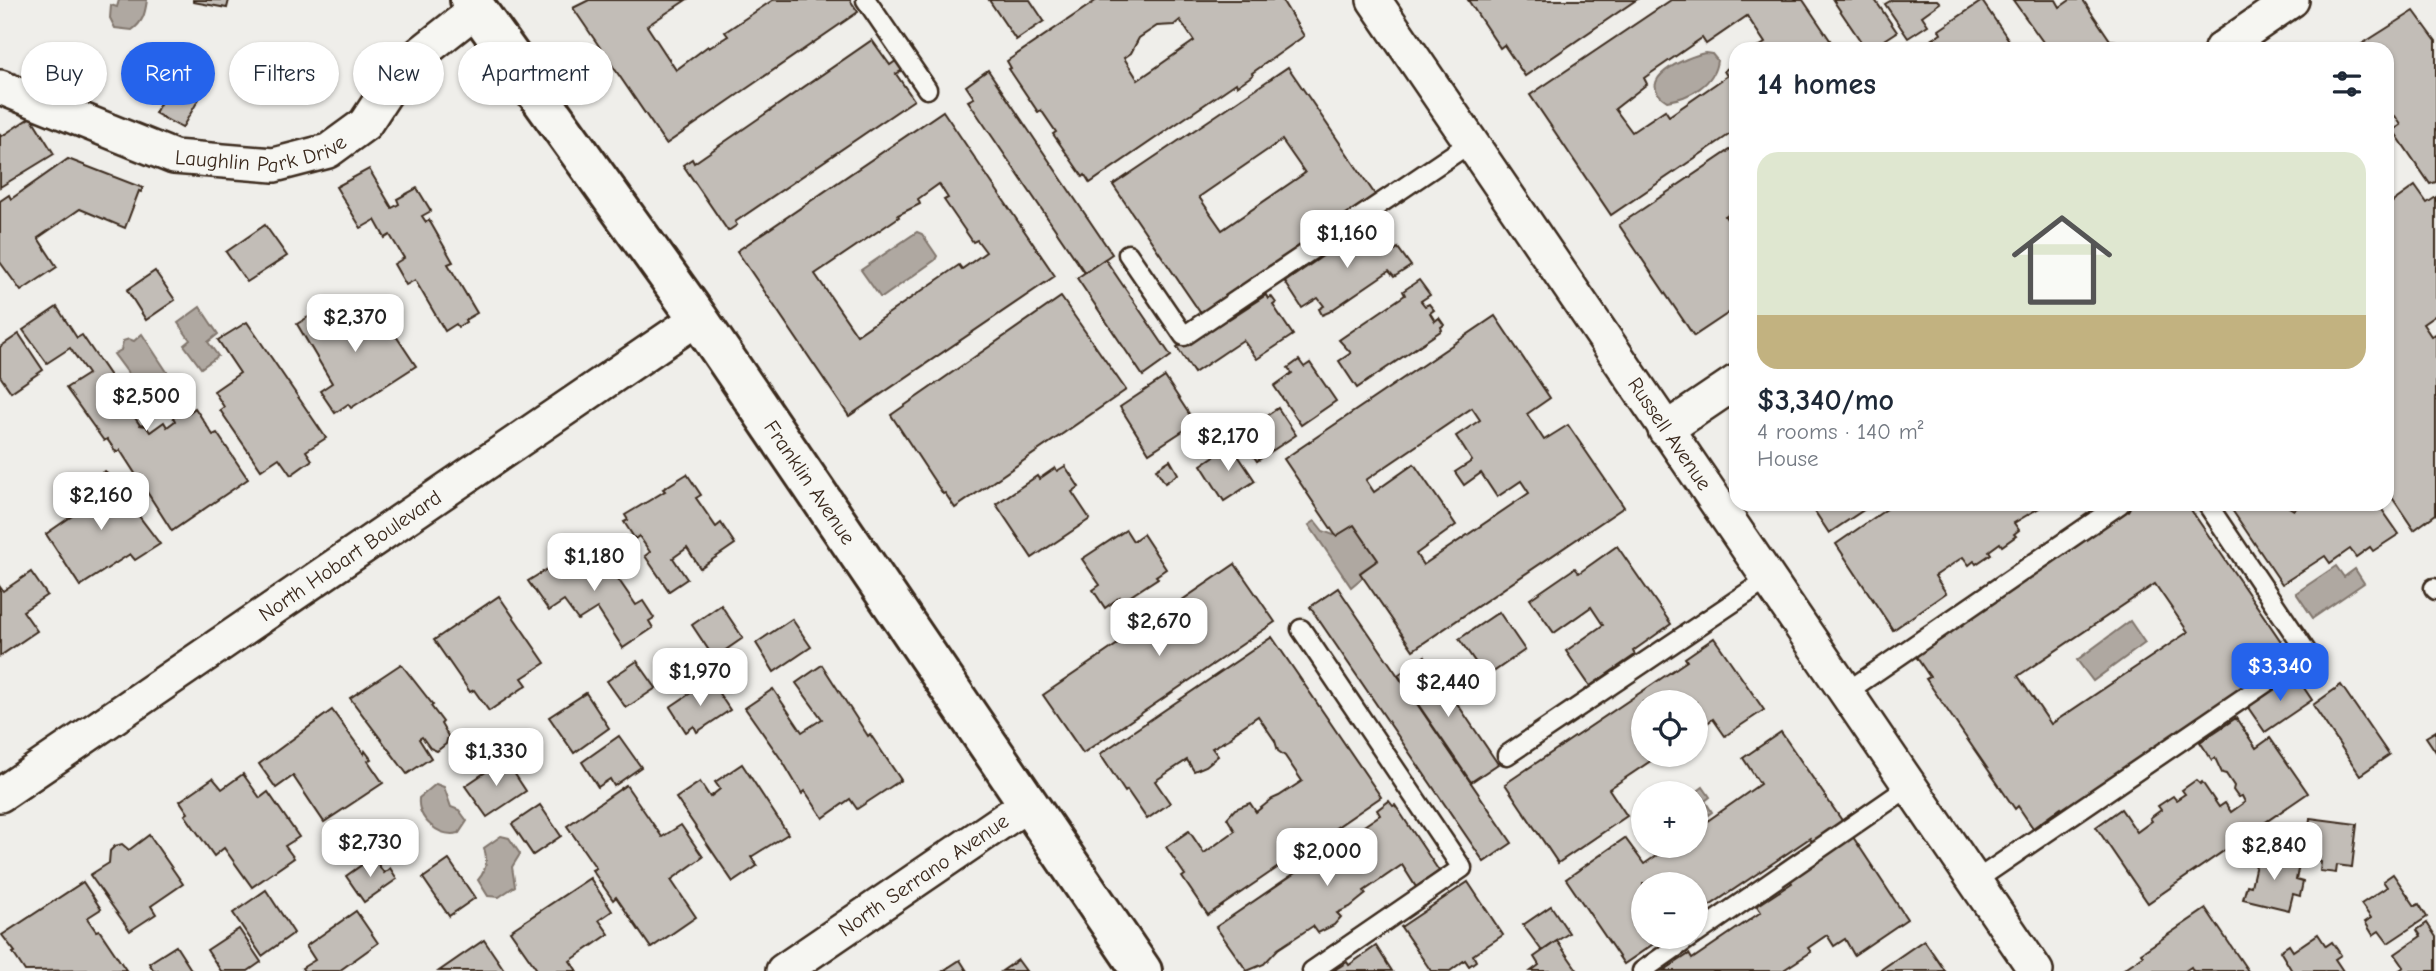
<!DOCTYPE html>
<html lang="en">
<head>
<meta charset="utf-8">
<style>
	body { margin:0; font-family:"Comic Neue",sans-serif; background:#f6f6f7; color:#1f2937; height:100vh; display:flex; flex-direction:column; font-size:26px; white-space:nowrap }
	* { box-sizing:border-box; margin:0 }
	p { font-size:23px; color:#747a83 }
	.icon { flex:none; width:38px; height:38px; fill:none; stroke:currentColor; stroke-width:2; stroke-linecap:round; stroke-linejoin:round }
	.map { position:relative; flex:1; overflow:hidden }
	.panel { position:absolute; left:1729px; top:42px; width:665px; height:469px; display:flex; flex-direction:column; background:#fff; border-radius:21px; box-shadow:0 2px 5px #0004 }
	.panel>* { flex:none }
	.guide { position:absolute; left:21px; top:42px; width:665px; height:63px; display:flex; gap:14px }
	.buttons { position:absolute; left:1631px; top:690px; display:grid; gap:14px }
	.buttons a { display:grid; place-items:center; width:77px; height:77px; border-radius:50%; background:#fff; box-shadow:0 2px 5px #0004; font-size:35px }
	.price { position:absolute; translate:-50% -60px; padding:0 16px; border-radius:14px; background:#fff; color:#222; font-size:23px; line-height:46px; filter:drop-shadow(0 2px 4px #0008) }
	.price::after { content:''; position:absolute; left:50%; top:42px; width:21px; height:16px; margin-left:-10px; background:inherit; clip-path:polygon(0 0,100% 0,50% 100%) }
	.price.selected { background:#2563eb; color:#fff }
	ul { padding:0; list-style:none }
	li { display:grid; align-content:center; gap:14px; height:371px; padding:0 28px }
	li span { display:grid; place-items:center; height:217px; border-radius:21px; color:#555 }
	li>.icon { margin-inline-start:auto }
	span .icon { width:126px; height:126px; fill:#fffc; stroke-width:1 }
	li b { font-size:30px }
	h2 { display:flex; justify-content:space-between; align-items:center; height:84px; padding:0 28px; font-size:30px }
	.tag { padding:0 24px; border-radius:32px; background:#fff; box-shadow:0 2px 5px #0004; font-size:24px; line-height:63px }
	.tag.selected { background:#2563eb; color:#fff }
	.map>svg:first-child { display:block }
</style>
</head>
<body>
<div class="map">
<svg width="2436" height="971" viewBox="0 0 2436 971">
	<rect width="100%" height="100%" fill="#efeeea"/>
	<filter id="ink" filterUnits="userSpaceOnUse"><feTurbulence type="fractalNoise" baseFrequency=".0143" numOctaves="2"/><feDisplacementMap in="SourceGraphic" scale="14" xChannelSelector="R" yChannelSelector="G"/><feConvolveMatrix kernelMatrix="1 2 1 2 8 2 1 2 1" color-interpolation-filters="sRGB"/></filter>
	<g filter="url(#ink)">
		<!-- water -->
		<g fill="#afa8a1" stroke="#81766d" stroke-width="2">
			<path d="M119,0h28c-2,14 -4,22 -15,30l-17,-2 -5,-10 1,-13 6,2z"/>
			<path d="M1705,53l7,1 5,6c-2,24 -28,38 -50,41 -35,-21 19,-44 38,-48z"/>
			<path d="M917,232l5,2 15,22 -2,4 -52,37h-3l-19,-27z"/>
			<path d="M200,307l18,27 -10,8 10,14 -17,12 -17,-23 6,-5 -12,-17z"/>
			<path d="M142,334l37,56 -3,3 -14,-3 -6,4 -2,12h-5l-12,-18 -6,-3 -3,-12 -14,-19 7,-4 2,-9 6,-2 5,2z"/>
			<path d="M1315,521l8,10 13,5 18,-11 24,35 -18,12 3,5 -12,10 -42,-62z"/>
			<path d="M2336,566l8,11 11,-8 9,14 -51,35 -17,-25z"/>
			<path d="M2130,621l15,22 -52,38 -16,-21z"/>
			<path d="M436,784l8,3 7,20 8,3 8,11 -8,12c-20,5 -42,-14 -40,-35z"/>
			<path d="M1703,787l7,10 -5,4 7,11 -16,12 -1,-31z"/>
			<path d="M501,836l8,2 11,16 -8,13 3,19 -16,11 -11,-1 -10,-16c9,-10 10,-20 6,-32z"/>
		</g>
		<!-- building -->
		<g fill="#c2bdb7" stroke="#3b2a1e" stroke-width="2" fill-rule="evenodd">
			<path d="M193,0h36l-2,8 -34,-6z"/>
			<path d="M589,0h97l-39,26 29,44 32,-24 1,2 19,-12 -3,-4 48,-32h77l8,12 -192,132 -93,-136z"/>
			<path d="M989,0h41l14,21 -28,19z"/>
			<path d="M1097,0h185l22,36 -52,37 1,2 -16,11 -1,-3 -146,100 -5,-8 -2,2 -30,-43 3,-2 -15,-22 -3,2 -29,-43 2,-1 -4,-7zM1180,20l14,21 -56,39 -14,-22 7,-5 8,-15 18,-12 17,-1z"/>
			<path d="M1468,0h168l-111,76 -21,-31 -4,3z"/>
			<path d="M1671,0h132l33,49h-81l10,-6 -18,-27 -41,28 -4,-6 -58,40 3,6 -32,25 17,23 33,-22 4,6 58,-40 -3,-5 12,-9v68l-125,85 -81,-120z"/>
			<path d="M1833,0h42l22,32 -26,17h-5z"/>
			<path d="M1892,0h45l3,3 -18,13 6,9 -20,13 -23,-34z"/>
			<path d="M2013,0h43l4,7 10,-7h13l27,40 7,1 5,8h-74z"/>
			<path d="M1982,1l33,48h-82l-5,-7 13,-8 -2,-4z"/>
			<path d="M2414,11l22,30v141l-6,2 -37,-54 8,-5 -6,-9 -8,6v-73h-33z"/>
			<path d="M872,40l18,25 7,-5 7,9 -8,5 18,26 -179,122 2,3 -9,6 -45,-66 9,-6 2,4z"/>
			<path d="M1288,67l88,129 -32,21 3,4 -143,97 -91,-133zM1282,140l23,33 -83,57 -23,-33z"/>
			<path d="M988,70l124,184 -27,19 -117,-172 6,-3 -8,-12z"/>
			<path d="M171,84l28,15 -17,29 -27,-15 7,-13 -3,-2 5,-9 4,2z"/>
			<path d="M943,111l112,165 -206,140 -112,-165zM939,184l9,14 -4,2 29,42 4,-2 9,12 -24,17 -3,-4 -102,70 -42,-61 84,-57 -1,-2 22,-11 -2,-5z"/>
			<path d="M31,117l23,37 -54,33v-53l2,2z"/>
			<path d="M1736,146v63l-11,7 11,16v76l-42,28 -75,-111z"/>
			<path d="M68,159l75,29 -2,4 -2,-1 -14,37 -45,-19 -42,29 19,29 -36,24 -21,-29v-61l9,-6 2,4z"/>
			<path d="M369,169l23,39 7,-4 -2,-5 20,-11 14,23 -9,5 4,6 3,-2 24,42 -5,2 29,49 -12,7 1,2 -8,5 -2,-3 -11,7 -30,-51 -9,5 -12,-21 10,-6 -14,-23 -5,3 -10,-18 -14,8 -25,-41z"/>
			<path d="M2415,186l12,17 9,-6v118l-13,9 8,12 5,-2v180l-22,16 -27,-40v-284z"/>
			<path d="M1369,224l2,3 3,-2 8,17 3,-2 5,14 8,-6 13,18 -17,11 -5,-6 -60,41 -7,3 -3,-6 5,-3 -6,-8 -16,10 -17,-26z"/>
			<path d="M265,225l22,31 -40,26 -21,-30z"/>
			<path d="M1105,259l66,97 -28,20 -66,-98z"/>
			<path d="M155,271l20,29 -29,20 -19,-30z"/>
			<path d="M1419,280l11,15 -9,6 4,5 4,-2 5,6 -4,3 5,8 4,-3 5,7 -3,2 1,3 -85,58 -18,-27 12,-8 -12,-13 66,-45 -2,-4z"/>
			<path d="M1266,295l2,4 3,-3 5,7 -3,2 20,30 -36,24 -14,-19 -49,33 -17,-26 49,-33 3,5z"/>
			<path d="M1061,297l65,93 -171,118 -10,-15 -2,1 -52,-79z"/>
			<path d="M369,302l3,6 4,-2 40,60 -65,42 -3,-4 -13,9 -15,-22 12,-8 -35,-59 29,-18 11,17z"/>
			<path d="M57,307l20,31 5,-3 43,63 -2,2 17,25 6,1 4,6 14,-10 3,5 8,-6 -2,-4 10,-7 3,5 9,-7 18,27 4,-2 31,46 -76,52 -52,-81 -4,2 -9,-13 -3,2 -38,-53 22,-14 -18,-26 -23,15 -24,-33z"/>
			<path d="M1495,316l55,82 -23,16 17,26 24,-15 56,82 -211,143 -53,-77 18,-13 -24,-35 -18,11 -52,-77zM1472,408l8,12 -24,16 16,25 -17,11 9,13 17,-12 16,24 24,-16 8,12 -106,72 -7,-11 40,-29 -42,-61 -40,28 -8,-12z"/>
			<path d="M247,322l79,116 -20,13 6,9 -21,15 -12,-17 -18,12 -41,-60 4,-3 -10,-16 26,-18 -22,-33z"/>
			<path d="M19,334l24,36 -32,22 -11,-16v-29z"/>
			<path d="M1299,360l5,7 6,-4 26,38 -35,24 -27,-39 18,-13 -4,-5z"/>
			<path d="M1165,377l30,46 -46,30 -29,-46z"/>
			<path d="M1278,408l18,27 -39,26 -18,-26z"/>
			<path d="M1231,445l24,36 -31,20 -23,-36z"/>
			<path d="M1170,460l8,14 -13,9 -9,-14z"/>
			<path d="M1065,466l14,21 -7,5 18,27 -58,39 -36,-54 41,-28 2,3 16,-11 2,3z"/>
			<path d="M105,471l55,73 -25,16 -5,-6 -50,32 -34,-52 46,-32 -10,-15z"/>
			<path d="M687,474l14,21 -5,3 20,29 5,-4 14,21 -35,24 -13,-20 -14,10 14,21 -18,12 -24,-35 5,-4 -11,-16 -4,3 -11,-17 4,-2 -3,-5 40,-24 -2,-2z"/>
			<path d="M1810,504h57l-4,3 2,2 -36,24z"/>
			<path d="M1894,504l3,3 4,-3 143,1 -30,18 5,7 -5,4 2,2 -14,10 -2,-3 -11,8 2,3 -15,10 -2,-3 -5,4 -6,-8 -28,19 11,17 -53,37 -57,-86z"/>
			<path d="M2132,504h55l104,152 -228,155 -2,-3 -28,20 -15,-22 -3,3 -89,-130 4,-2 -15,-22 29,-19 -1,-3zM2155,584l33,48 -137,92 -33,-48z"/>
			<path d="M2228,504h56l10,6 7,-6h77l21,30 -26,17 -3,-4 -14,10 -6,-8 -20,14 -5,-7 -43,28z"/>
			<path d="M1126,530l7,11 10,-7 23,35 -10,7 2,2 -35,23 -3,-4 -15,11 -12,-18 7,-5 -18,-26z"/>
			<path d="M593,541l10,16 8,-6 9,14 -8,5 24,35 7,-4 11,17 -5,3 4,7 -30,20 -26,-40 -19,12 -14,-19 -15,10 -21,-30z"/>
			<path d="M1617,546l54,78 -38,27 2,4 -45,31 -24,-35 37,-26 -12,-18 -37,26 -24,-34 45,-31 4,5z"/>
			<path d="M1235,564l40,58 -192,131 -40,-58z"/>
			<path d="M31,572l16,23 -24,16 14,20 -37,25v-69l3,4z"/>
			<path d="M1338,588l174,255 -28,19 -174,-255z"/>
			<path d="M499,596l46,67 -23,15 5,7 -38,26 -15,-21 -4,2 -36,-52z"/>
			<path d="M721,605l22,33 -29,20 -22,-33z"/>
			<path d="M1499,612l26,38 -39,27 -27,-38z"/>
			<path d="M792,619l19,28 -37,25 -18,-29z"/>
			<path d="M1272,637l109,160 -173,118 -26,-38 3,-2 -19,-28 23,-16 15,22 31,-22 -8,-13 8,-9 15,-6 6,9 16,-13 7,-3 23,-15 -17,-25 -7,-5 -3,-10 -17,-25 -23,16 -4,6 -19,10 6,8 -12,10 -12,5 -7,-11 -32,21 15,22 -23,16 -20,-29 -2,2 -25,-38z"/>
			<path d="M1714,638l50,72 -39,26 -12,-17 -17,12v-29h-53v52h18l-52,35 18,27 -69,47 -53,-79 182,-123 -2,-3z"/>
			<path d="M1425,656l73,108 -27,18 -73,-107z"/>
			<path d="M637,661l19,27 -30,20 -19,-27z"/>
			<path d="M401,664l32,41 -2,1 12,16 -2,2 7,12 -2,8 -9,7 -7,-3 -8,-11 -3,2 12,19 -24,16 -57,-76z"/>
			<path d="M822,665l46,71 2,-2 31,46 -44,29 -7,-10 -27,19 -18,-27 -3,3 -19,-32 -38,-54 28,-19 29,43 20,-13 -26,-36z"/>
			<path d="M2294,673l18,27 -47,32 -18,-26z"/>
			<path d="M710,680l20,30 -33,22 -3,-6 -8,6 -16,-25z"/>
			<path d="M2341,685l48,70 -29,20 -47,-70z"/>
			<path d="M586,693l23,35 -35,25 -25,-36z"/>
			<path d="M332,710l32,44 1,-3 6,8 -3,2 15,22 -59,39 -31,-46 -17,12 -17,-24z"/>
			<path d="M2236,718l20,30 14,-10 38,55 -160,110 -52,-76 25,-18 16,23 15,-11 -2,-3 11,-8 -3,-4 15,-10 3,4 9,-6 -3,-4 14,-10 4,4 2,-2 17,25 6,-4 6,9 14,-10 -3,-6 -4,1 -5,-7 1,-4 -8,-12 -4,-1 -7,-15 -3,2 -12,-18z"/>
			<path d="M2436,731v21l-10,-15z"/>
			<path d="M1781,732l62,90 -31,20 -2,-4 -114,77v-31h-53v52h22l-41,28 -58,-85 59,-41 19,26 28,-19h24v-16l64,-45 -17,-26z"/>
			<path d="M619,736l22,31 -27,19 -4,-7 -12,8 -16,-25z"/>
			<path d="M505,759l21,32 -39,26 -22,-31z"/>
			<path d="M742,764l46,70 -37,23 6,9 -24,16 -57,-84 24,-16 10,15 10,-8 -5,-7z"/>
			<path d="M243,774l17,24 8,-6 31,45 -14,9 9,12 -42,29 -28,-39 -10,8 -29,-41 3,-2 -8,-12 33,-23 9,11z"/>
			<path d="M626,785l36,52 19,-12 22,32 -32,23 25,37 -45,31 -35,-51 -3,3 -21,-30 4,-2 -29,-42z"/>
			<path d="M1389,801l4,5 2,-1 44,66 -23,16 -14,-22 -38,26 2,3 -16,13 -13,6 4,4 -7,8 -16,8 -5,-7 -35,23 -14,15 -17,7 -31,-44 164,-112 -3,-5z"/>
			<path d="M540,805l21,31 -28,19 -21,-31z"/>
			<path d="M2310,818l47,6 -5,43 -15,-2 -1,8 -16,-2 1,-9 -16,-2z"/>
			<path d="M1851,834l56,85 -53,36 -9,-16 -11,7 -7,-11 -19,13 3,4 -29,19h-119l26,-17 3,5 69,-47 -4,-6 35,-23 -4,-7z"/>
			<path d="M149,835l34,49 -32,22 5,8 -26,17 -40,-56 19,-12 1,-12 5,-5 7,-2 7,6z"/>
			<path d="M2260,847l12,3 -2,8 29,6 -3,16 7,2 -3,14 -7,-2 -4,16 -46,-11 4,-14 4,1z"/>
			<path d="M373,857l11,16 6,-5 7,11 -33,23 -18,-26z"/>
			<path d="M449,860l26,38 -26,18 -26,-38z"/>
			<path d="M2393,874l22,32 4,-2 8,13 -39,26 -9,-12 -6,4 -8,-13 6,-4 -10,-14 26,-17 -4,-6z"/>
			<path d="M590,878l22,33 -13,9 10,14 -39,27 7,10h-39l-28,-40z"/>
			<path d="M83,882l18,27 -14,9 9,13 3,-1 27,40 -101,1 -12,-18 2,-1 -13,-17z"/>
			<path d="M1468,882l35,53 -30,20 3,6 -7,5 -4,-6 -15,11h-19l-30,-44z"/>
			<path d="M266,890l28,43 -32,23 -29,-43z"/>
			<path d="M1551,906l18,27 -27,18 -19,-26z"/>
			<path d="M2206,909l42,62h-55l-2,-4 -6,4h-64l22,-15 -2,-3z"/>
			<path d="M356,911l22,32 -39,28h-35l-2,-3 13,-8 -9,-14z"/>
			<path d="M2427,923l9,14v34h-38l6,-4 -9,-13 26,-18 -4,-6z"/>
			<path d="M239,929l22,33 -13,9h-27l-14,-21z"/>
			<path d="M2318,934l8,12 6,-4 9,13 -6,4 8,12h-51l-12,-20 9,-6 4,6z"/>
			<path d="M484,940l21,31h-66z"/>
			<path d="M1924,940l21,31h-66z"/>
			<path d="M1557,941l21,30h-47l8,-6 -5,-8z"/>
			<path d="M176,946l16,25h-38l-5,-8z"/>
			<path d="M1376,946l16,25h-59l14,-9 2,3z"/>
			<path d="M960,960l7,11h-24z"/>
			<path d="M1018,960l8,11h-24z"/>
		</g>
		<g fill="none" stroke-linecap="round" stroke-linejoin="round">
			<!-- lane casing -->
			<g stroke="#3b2a1e" stroke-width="23">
				<g id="lane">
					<path d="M866,0l61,89"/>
					<path d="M1128,254l56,82 286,-193"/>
					<path d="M2434,588l2,2"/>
					<path d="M1301,629l161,239 -150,103"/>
					<path d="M1845,693l275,-189"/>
					<path d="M1507,755l261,-176"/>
					<path d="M1975,881l333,-227 -101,-150"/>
					<path d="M1696,934l214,-148"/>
					<path d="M1642,971l50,-35"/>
				</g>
			</g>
			<!-- street casing -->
			<g stroke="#3b2a1e" stroke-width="38">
				<g id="street">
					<path id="s1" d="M1374,0l662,971"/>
					<path d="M2221,49l71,-49"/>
					<path id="s2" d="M0,87l174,70 100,8 54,-14 37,-27 25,-38 30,-32 57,-45"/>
					<path d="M1665,430l71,-48"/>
					<path id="s3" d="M0,795l698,-477"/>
					<path id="s4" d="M783,971l246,-168"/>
				</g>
			</g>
			<!-- secondary casing -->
			<g stroke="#3b2a1e" stroke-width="44">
				<g id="secondary">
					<path id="s5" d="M470,0l228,318 444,653"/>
				</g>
			</g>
			<!-- lane -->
			<use href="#lane" stroke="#f6f6f2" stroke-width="18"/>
			<!-- street -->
			<use href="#street" stroke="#f6f6f2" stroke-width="33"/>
			<!-- secondary -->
			<use href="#secondary" stroke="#f6f6f2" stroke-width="38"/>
		</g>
	</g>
	<g text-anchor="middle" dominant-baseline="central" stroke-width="7" stroke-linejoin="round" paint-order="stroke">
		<!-- street labels -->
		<g font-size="21" fill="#3b2a1e" stroke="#f6f6f2">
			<text stroke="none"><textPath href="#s2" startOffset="276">Laughlin Park Drive</textPath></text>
			<text stroke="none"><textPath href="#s1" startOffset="525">Russell Avenue</textPath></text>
			<text stroke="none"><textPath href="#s5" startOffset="590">Franklin Avenue</textPath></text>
			<text stroke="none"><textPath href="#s3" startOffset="424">North Hobart Boulevard</textPath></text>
			<text stroke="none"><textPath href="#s4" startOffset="170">North Serrano Avenue</textPath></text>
		</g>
	</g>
</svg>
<div class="buttons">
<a><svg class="icon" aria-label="locate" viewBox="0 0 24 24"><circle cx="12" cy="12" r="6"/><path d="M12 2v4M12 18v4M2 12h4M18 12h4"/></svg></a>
<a>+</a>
<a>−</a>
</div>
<b class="price" style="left:1347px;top:270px">$1,160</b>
<b class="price" style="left:355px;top:354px">$2,370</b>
<b class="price" style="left:146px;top:433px">$2,500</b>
<b class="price" style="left:1228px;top:473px">$2,170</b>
<b class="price" style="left:101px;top:532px">$2,160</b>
<b class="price" style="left:594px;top:593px">$1,180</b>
<b class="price" style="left:1159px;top:658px">$2,670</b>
<b class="price selected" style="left:2280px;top:703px">$3,340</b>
<b class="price" style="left:700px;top:708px">$1,970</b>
<b class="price" style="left:1448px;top:719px">$2,440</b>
<b class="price" style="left:496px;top:788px">$1,330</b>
<b class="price" style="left:370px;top:879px">$2,730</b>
<b class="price" style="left:2274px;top:882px">$2,840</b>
<b class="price" style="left:1327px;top:888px">$2,000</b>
<div class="guide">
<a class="tag">Buy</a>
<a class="tag selected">Rent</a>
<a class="tag">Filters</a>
<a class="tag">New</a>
<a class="tag">Apartment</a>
</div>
<section class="panel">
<h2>14 homes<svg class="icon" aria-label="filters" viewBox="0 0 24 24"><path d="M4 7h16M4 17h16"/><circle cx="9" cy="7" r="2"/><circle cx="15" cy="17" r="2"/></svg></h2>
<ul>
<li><span style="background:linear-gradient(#dfe7d0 75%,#c2b280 0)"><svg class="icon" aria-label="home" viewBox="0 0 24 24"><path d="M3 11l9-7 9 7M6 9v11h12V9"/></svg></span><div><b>$3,340/mo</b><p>4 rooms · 140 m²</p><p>House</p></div></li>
</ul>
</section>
</div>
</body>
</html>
